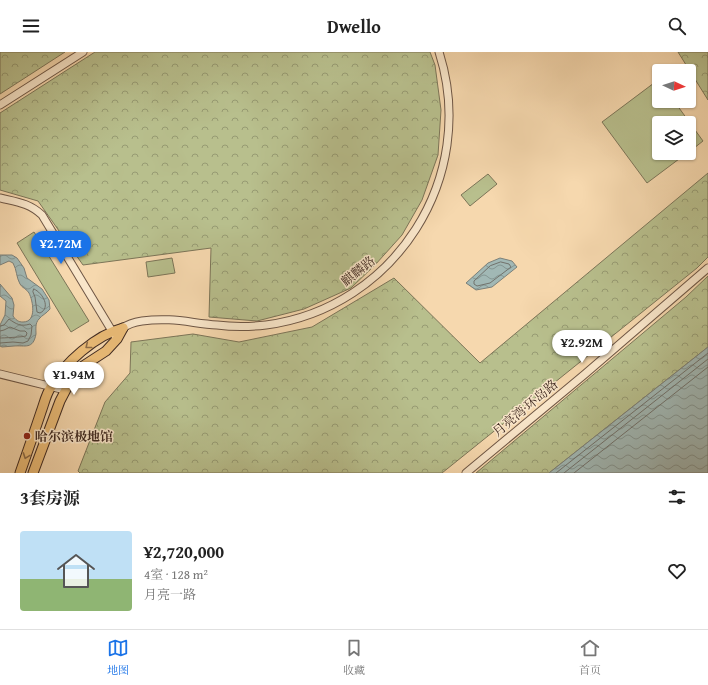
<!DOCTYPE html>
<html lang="zh">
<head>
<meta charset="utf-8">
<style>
	body { margin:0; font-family:"Gentium Book Plus","Noto Serif SC",serif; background:#f2f2f2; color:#222; height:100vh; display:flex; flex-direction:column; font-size:15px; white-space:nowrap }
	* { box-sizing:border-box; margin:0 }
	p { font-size:13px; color:#767676 }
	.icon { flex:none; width:22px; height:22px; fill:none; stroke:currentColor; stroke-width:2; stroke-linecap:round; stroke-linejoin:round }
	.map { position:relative; height:421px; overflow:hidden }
	.panel { display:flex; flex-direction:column; background:#fff; flex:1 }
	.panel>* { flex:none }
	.needle { width:26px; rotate:94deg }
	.controls { position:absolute; left:652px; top:12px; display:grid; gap:8px }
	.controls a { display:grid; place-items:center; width:44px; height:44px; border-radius:4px; background:#fff; box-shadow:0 1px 3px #0004; font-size:20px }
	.price { position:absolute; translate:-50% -34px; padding:0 9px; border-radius:14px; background:#fff; color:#222; font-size:13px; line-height:26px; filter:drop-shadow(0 1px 2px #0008) }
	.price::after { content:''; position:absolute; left:50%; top:24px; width:12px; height:9px; margin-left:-6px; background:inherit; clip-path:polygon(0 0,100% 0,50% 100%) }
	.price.selected { background:#1a73e8; color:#fff }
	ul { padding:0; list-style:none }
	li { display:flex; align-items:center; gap:12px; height:100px; padding:0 20px }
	li span { display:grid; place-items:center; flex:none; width:112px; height:80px; border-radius:4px; color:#555 }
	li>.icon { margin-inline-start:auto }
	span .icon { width:48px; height:48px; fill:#fffc; stroke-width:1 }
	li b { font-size:17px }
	h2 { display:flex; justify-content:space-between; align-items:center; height:48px; padding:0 20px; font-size:17px }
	header { display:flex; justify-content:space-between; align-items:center; height:52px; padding:0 20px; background:#fff; font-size:18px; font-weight:600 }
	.tab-bar { display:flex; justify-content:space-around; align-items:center; height:56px; border-top:1px solid #e0e0e0; background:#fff; font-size:11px; color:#767676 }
	.tab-bar a { display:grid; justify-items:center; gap:2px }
	.tab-bar .selected { color:#1a73e8 }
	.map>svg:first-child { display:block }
</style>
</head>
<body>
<header><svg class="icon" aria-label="menu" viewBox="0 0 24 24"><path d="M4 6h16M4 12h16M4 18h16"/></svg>Dwello<svg class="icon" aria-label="search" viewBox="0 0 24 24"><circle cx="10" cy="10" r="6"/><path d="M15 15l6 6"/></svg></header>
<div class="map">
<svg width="708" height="421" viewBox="0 0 708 421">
	<defs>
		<pattern id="forest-crowns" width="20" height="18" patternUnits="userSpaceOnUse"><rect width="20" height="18" fill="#b8bf8d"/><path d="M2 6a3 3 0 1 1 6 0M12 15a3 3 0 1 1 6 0" fill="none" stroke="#979b73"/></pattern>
		<pattern id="water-waves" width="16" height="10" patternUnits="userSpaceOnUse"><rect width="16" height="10" fill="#a1b8b5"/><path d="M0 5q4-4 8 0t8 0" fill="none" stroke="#859693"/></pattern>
	</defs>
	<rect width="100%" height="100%" fill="#f6d8ae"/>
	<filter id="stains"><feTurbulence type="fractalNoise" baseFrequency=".005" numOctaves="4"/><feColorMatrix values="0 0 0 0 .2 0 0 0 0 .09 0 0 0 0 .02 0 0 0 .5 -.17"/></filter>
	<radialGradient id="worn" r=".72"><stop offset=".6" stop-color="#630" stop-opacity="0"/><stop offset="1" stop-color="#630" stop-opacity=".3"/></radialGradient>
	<!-- grass -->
	<g fill="#b8bf8d" stroke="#7c7558">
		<path d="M658,28l1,21h15l29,40 -14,11v-29h-30v30h28l-40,30 -45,-61z"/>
		<path d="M488,122l9,10 -27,22 -9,-11z"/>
		<path d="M34,180l55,89 -18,11 -54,-89z"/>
		<path d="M172,206l3,15 -27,4 -2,-15z"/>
	</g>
	<!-- forest -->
	<g fill="url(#forest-crowns)" stroke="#7c7558">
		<path d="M0,0h65l-65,42z"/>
		<path d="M95,0h335l5,13 6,45 -3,45 -16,45 -20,35 -27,30 -24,23 -47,21 -47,12 -48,-4 2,-69 -128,17 -45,-64 -38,-11v-77z"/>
		<path d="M678,0h30v48z"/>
		<path d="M708,121v84l-11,11 -255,205h-362l-2,-2 27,-69 25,-29 1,-31 62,-8 46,8 73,-15 82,-49 86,85z"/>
		<path d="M708,224v71l-159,126h-73l210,-176z"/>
	</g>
	<!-- water -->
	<g fill="url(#water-waves)" stroke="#7b807a">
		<path d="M0,203h12l5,3 7,10 3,10 15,11 7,11 1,9c-4,5 -8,6 -11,10 -4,4 -3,10 -3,15 -3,16 -11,11 -22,12 -4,0 -8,1 -12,1l-2,-1v-21l5,-10 1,-14 -6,-5v-12l12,14 2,7 -1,11c3,4 5,6 10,6 14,0 10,-21 6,-29 -2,-4 -7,-5 -9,-9 -4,-7 -3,-14 -7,-21l-4,-2 -9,4z"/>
		<path d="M500,206l12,3 5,6 -25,20 -16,3 -10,-7 22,-20z"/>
		<path d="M708,295v126h-159z"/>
	</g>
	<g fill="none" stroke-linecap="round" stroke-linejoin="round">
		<!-- shore -->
		<g stroke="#71726c" stroke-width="1">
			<path d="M501,210l8,2 2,3 -21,16 -13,3 -3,-2v-3l16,-15z"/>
			<path d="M34,237c9,4 17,19 6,24l-3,-1 -2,-15 -2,-5z"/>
			<path d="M0,274l4,-1 5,-6c7,5 12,8 21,5l2,2 -1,9 -3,6 -5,2 -10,-1 -13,1"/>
			<path d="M0,279l4,-1 6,-3 10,4h5l2,2 -1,3c-3,1 -23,2 -26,2"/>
			<path d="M556,421l152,-120"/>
			<path d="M564,421l144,-114"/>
			<path d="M574,421l134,-106"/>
		</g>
		<!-- minor casing -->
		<g stroke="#6e5645" stroke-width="9">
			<g id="minor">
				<path d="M0,53l83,-53"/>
				<path d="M0,146c17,4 29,5 42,17l73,121"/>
				<path d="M123,276c5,-4 12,-6 19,-7 29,-4 48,2 75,4 16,2 32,2 49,0 129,-17 213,-148 173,-273"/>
				<path d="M0,322l65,16"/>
				<path d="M466,421l119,-99 123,-106"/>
			</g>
		</g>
		<!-- major casing -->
		<g stroke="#412b22" stroke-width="11">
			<g id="major">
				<path d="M20,421c7,-20 14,-40 21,-61 3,-8 5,-18 10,-25 13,-24 45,-52 72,-59"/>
				<path d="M33,421l27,-72 11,-21 12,-14 23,-15 11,-12 6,-11"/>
			</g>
		</g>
		<!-- minor -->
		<use href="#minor" stroke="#f9e6ca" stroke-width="7"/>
		<!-- major -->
		<use href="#major" stroke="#ebbc77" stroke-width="9"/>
	</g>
	<!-- one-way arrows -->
	<defs><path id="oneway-chevron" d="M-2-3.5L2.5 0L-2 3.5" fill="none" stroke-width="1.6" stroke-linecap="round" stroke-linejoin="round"/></defs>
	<g stroke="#8e6c48">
		<use href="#oneway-chevron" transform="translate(88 294) rotate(141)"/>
		<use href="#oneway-chevron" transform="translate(26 404) rotate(110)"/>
	</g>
	<!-- markers -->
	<circle fill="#8f2418" stroke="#f9e6ca" stroke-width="1.5" cx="27" cy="384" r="4"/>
	<g text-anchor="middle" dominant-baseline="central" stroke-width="3" stroke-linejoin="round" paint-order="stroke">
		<!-- street labels -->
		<g font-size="13" fill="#412b22" stroke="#f9e6ca">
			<text transform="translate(358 219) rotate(-39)">麒麟路</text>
			<text transform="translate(525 356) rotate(-40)">月亮湾·环岛路</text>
		</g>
		<!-- poi labels -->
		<g font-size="13" font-weight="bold" fill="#412b22" stroke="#f9e6ca" text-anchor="start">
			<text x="35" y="384">哈尔滨极地馆</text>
		</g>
	</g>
	<rect width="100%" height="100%" filter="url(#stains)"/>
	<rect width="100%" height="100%" fill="url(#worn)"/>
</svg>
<div class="controls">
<a><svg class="needle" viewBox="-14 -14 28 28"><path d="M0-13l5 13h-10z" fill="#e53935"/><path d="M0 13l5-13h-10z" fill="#767676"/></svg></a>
<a><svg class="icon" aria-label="layers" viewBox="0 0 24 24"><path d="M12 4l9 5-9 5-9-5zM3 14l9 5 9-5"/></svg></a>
</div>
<b class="price selected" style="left:61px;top:213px">¥2.72M</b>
<b class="price" style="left:582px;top:312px">¥2.92M</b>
<b class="price" style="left:74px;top:344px">¥1.94M</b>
</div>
<section class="panel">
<h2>3套房源<svg class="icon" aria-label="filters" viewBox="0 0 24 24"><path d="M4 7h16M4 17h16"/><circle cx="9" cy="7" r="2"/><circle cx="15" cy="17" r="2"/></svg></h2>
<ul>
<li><span style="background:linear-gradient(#bfe0f5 60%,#8fb573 0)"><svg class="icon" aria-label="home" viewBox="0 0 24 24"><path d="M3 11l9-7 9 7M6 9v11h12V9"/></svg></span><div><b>¥2,720,000</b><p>4室 · 128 m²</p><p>月亮一路</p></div><svg class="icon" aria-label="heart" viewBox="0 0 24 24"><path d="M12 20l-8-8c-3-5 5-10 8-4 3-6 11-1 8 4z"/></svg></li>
</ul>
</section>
<nav class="tab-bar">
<a class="selected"><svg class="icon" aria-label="map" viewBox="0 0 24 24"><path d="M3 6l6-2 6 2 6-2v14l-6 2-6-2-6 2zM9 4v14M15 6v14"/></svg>地图</a>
<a><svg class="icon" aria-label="saved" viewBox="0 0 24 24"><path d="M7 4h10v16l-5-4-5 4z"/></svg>收藏</a>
<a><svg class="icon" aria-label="home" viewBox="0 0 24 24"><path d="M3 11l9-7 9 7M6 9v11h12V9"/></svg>首页</a>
</nav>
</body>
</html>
